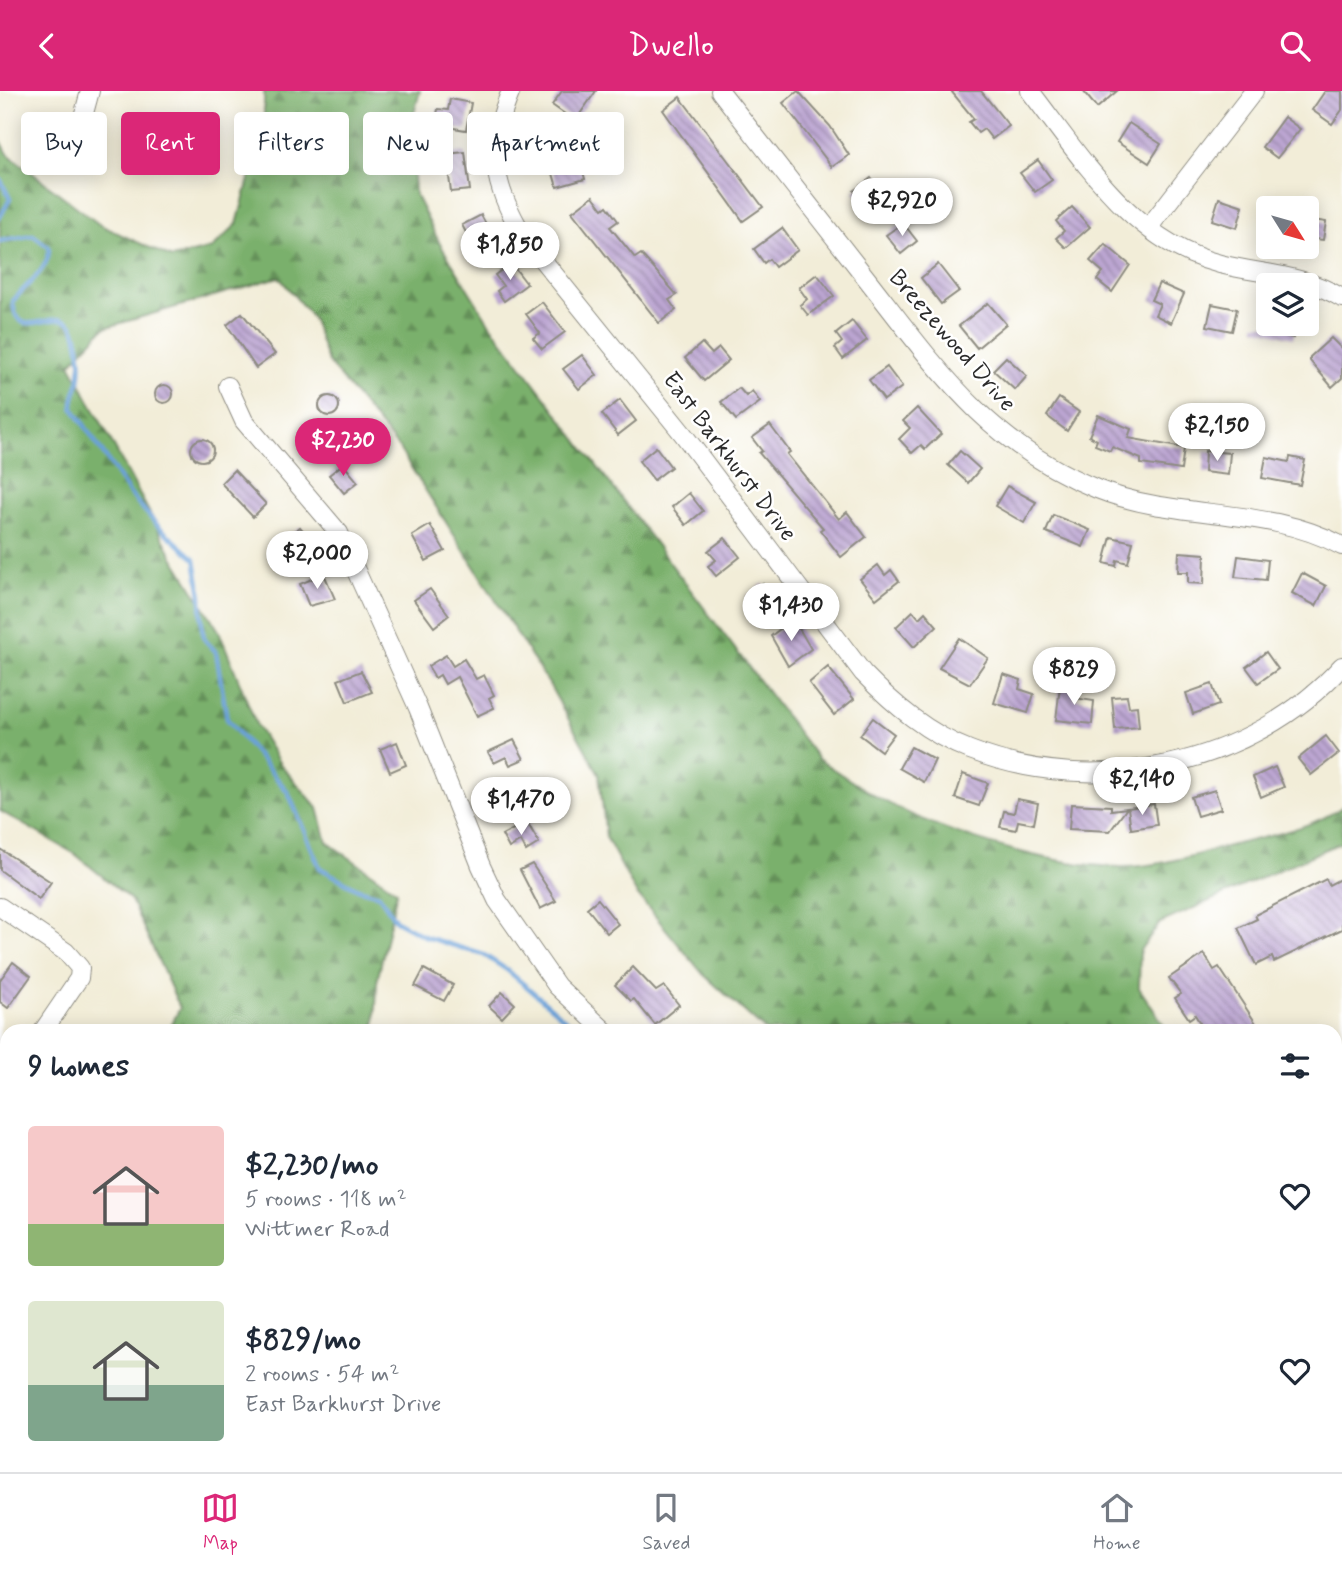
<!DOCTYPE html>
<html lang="en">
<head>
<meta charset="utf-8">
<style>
	body { margin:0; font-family:Mynerve,sans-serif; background:#f6f6f7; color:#1f2937; height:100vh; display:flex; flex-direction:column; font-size:26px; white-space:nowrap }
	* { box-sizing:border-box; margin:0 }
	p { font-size:23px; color:#747a83 }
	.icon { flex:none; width:38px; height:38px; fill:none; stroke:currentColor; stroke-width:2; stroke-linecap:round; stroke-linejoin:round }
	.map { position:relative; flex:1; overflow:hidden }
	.drawer { position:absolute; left:0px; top:933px; width:1342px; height:450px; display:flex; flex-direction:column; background:#fff; border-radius:21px 21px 0 0; box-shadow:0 4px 18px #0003 }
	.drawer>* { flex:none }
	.top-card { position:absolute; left:21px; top:21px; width:700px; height:63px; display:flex; gap:14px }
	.needle { width:46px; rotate:127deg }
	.tools { position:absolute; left:1256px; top:105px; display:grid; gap:14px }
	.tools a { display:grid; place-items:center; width:63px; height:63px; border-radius:7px; background:#fff; box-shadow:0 4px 18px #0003; font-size:35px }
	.price { position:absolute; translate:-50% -60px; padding:0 16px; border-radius:24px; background:#fff; color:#222; font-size:23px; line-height:46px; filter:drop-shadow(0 2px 4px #0008) }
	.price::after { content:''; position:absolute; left:50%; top:42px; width:21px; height:16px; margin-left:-10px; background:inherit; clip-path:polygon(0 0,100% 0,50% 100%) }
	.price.selected { background:#db2777; color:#fff }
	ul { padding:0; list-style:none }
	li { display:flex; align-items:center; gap:21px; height:175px; padding:0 28px }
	li span { display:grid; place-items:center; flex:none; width:196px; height:140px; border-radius:7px; color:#555 }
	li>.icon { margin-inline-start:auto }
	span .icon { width:84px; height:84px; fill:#fffc; stroke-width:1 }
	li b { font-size:30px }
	h2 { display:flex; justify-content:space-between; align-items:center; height:84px; padding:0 28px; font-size:30px }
	.chip { padding:0 24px; border-radius:7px; background:#fff; box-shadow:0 4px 18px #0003; font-size:24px; line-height:63px }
	.chip.selected { background:#db2777; color:#fff }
	header { display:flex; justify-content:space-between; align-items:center; height:91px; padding:0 28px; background:#db2777; color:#fff; font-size:32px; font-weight:600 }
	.menu { display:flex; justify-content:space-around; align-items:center; height:98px; border-top:2px solid #e0e1e3; background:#fff; font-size:19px; color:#747a83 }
	.menu a { display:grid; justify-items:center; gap:4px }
	.menu .selected { color:#db2777 }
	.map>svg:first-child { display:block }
</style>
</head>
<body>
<header><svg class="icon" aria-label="back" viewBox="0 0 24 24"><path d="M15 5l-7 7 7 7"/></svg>Dwello<svg class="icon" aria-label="search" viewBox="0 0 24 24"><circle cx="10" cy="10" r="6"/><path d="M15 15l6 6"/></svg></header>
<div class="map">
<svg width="1342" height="1381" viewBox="0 0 1342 1381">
	<defs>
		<pattern id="forest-firs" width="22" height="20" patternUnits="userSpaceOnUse" patternTransform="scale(1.75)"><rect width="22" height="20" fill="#7ab06c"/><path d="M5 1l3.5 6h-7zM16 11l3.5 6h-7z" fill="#648f59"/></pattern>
		<pattern id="building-back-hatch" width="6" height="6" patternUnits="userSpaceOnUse" patternTransform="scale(1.75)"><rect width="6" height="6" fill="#bca6d2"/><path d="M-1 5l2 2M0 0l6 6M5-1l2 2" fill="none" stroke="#9987ab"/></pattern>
	</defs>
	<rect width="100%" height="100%" fill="#fff"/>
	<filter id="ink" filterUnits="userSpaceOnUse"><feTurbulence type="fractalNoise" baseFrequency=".0143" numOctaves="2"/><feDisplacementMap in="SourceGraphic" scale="14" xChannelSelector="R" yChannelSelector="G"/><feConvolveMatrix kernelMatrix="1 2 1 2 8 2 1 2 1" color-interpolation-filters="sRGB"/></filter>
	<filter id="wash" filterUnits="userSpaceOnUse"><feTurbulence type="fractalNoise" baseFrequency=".00686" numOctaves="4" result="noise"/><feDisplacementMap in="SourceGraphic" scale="28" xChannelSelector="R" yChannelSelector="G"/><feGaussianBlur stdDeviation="1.57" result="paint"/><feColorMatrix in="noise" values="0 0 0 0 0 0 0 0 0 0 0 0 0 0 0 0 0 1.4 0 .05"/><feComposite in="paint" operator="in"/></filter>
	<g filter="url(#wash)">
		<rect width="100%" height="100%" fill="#f2edd8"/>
		<!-- forest -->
		<g fill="url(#forest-firs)" stroke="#526e4c" stroke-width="2">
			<path d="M264,0h156l-9,34 4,69 25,50 49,79 329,436c18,12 36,24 54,35 64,38 175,72 250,73 38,0 78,-14 115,-23 35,-9 75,-16 105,-37v35l-182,81 -20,27 -1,38 29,43h-402l-63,-57 -67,-81 -30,-56 -7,-63 -50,-90 -151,-237 -70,-85 -16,-45 -33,-40 -175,51 -34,36 103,193 46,74 38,95 23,38 38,44 9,34 70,49 -20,91 -2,49h-207l12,-23 -49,-108 -56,-46 -75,-43v-672l8,15 92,71 72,33 40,-10 25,-24 27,-101z"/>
			<path d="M1342,1045v302l-7,10v-306z"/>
			<path d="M362,1376h111l6,5h-119z"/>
			<path d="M599,1376h202l3,5h-208z"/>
			<path d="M1164,1376h159l-4,5h-153z"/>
		</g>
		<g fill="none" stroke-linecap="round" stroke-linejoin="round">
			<!-- stream -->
			<g stroke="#6aa1d8" stroke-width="4.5">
				<path d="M0,88l10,20 -10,18"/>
				<path d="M0,150l33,-6 16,12c1,23 -22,36 -36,54 3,49 50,-3 62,30 5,13 7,37 4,50 -2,9 -7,17 -6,27l57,86 28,32 37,33 6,37 1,33 3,11 11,12 11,67 61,73 32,76 38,21 21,6 17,26 30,16 58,18 23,15 72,61"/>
				<path d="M917,1376l4,5"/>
			</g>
		</g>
		<g id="blocks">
			<!-- building -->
			<g fill="url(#building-back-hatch)">
				<path d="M562,0h34l-21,30 -23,-16z"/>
				<path d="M798,0l32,35 19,29 -17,12 -49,-64z"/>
				<path d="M951,0h30l28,35 -17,13 -8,-10 -6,4 -9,-11 5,-3z"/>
				<path d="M1083,0h34l-20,17z"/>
				<path d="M1325,0h17v19l-10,14 -20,-14z"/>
				<path d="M680,6l83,110 -20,14 -80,-111z"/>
				<path d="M450,8l21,4 -5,27 -31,-5 3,-16 10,1z"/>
				<path d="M1284,26l16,12 -23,29 -15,-11z"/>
				<path d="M1129,32l32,21 -12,19 -32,-21z"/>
				<path d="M566,57l5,16 9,-3 5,18 -28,8 -10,-34z"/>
				<path d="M465,61l5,38 -19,2 -5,-38z"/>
				<path d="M1038,69l14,20 -17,12 -15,-19z"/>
				<path d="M871,87l15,20 -17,12 -15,-19z"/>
				<path d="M593,105l10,13 4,-3 11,15 -8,6 25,31 6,-4 36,41 -8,5 7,10 -17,13 -87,-111z"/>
				<path d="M1219,107l24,8 -6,22 -25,-8z"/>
				<path d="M1072,116l18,20 -24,21 -10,-10 8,-7 -8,-10z"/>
				<path d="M481,124l12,22 -19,11 -12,-23z"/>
				<path d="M1307,128l19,3 -3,18 -16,-2z"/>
				<path d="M903,132l14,18 -16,13 -15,-19z"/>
				<path d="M782,137l16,22 -23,17 -6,-8 -5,4 -10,-14z"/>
				<path d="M1105,153l25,21 -18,27 -15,-12 6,-8 -13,-11z"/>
				<path d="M511,172l16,21 -23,17 -7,-10 6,-5 -8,-11z"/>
				<path d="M938,173l21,27 -18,13 -20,-26z"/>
				<path d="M817,183l17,22 -26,19 -8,-10 7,-6 -8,-11z"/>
				<path d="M1159,192l25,11 -13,29 -16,-8 5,-11 -9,-4z"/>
				<path d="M542,211l23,30 -23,17 -9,-11 7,-5 -14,-19z"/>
				<path d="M988,212l18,21 -29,24 -18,-22z"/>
				<path d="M1212,213l25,5 -5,22 -25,-5z"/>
				<path d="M242,222l33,41 -19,14 -29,-43z"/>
				<path d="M852,230l15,19 -24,19 -8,-11 7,-6 -6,-8z"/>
				<path d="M1255,233h42l-4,14 -38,-10z"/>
				<path d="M1331,247l11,11v29l-10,9 -22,-26v-4z"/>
				<path d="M702,252l10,11 7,-6 10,12 -25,21 -19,-23z"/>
				<path d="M582,264l15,20 -18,14 -16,-20z"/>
				<path d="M1006,266l21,19 -12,14 -22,-20z"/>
				<path d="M887,276l15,20 -18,13 -15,-20z"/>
				<circle cx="164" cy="303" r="9"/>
				<path d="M739,297l7,8 6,-5 8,11 -24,18 -15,-18z"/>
				<circle cx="329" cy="315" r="10"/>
				<path d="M1059,307l20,14 -12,19 -20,-15z"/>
				<path d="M620,309l16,21 -18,14 -16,-21z"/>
				<path d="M917,317l24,26 -16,15 -4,-4 -9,8 -13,-14 11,-11 -7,-7z"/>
				<path d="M1098,324l33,14 -3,9 56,10 -3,22 -40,-6v-5l-29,-12 -2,4 -15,-6 2,-5 -8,-4z"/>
				<path d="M770,334l20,27 -3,2 52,65 8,-7 19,25 -25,20 -21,-27 3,-2 -64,-75 3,-2 -10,-13z"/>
				<circle cx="202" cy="359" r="11"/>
				<path d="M656,356l15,20 -17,13 -15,-19z"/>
				<path d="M960,360l20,18 -12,14 -20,-18z"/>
				<path d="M1205,360l25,2 -2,22 -24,-3z"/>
				<path d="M1266,366l23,5 1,-5 15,3 -5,25 -38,-7z"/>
				<path d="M343,373l15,18 -14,11 -15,-18z"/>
				<path d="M234,379l32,34 -13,13 -32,-34z"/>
				<path d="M1007,395l29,16 -12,21 -29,-17z"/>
				<path d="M689,402l14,18 -17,14 -14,-18z"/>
				<path d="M1053,424l37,15 -7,17 -37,-15z"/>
				<path d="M430,434l15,26 -19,10 -14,-25z"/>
				<path d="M300,436l14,17 -13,11 -14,-17z"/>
				<path d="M1111,446l22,5 -5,21 -11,-3 -1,6 -12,-3z"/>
				<path d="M725,447l15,19 -24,19 -8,-10 8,-6 -8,-9z"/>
				<path d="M1179,461l26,2 -1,30 -16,-1v-11h-10z"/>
				<path d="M1238,465l30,4 -2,20 -31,-3z"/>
				<path d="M878,474l7,10 6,-5 8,11 -23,18 -16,-20z"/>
				<path d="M1302,482l24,13 -10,20 -24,-13z"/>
				<path d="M324,483l11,25 -26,7 -9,-22z"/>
				<path d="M763,493l14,18 -17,13 -14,-18z"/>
				<path d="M430,498l19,26 -15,12 -20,-27z"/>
				<path d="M913,520l6,7 6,-6 12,14 -23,21 -18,-20z"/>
				<path d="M788,532l4,6 5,-4 14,24 -23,17 -17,-30z"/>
				<path d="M959,547l29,20 -18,26 -31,-16z"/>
				<path d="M1266,561l12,17 -20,14 -12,-16z"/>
				<path d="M446,564l7,11 11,-7 12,20 8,-4 10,20 -5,3 5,10 -17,8 -20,-39 -12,7 -5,-9 -5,3 -7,-12z"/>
				<path d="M828,576l26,32 -20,16 -25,-32z"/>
				<path d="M361,580l11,21 -25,10 -9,-22z"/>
				<path d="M1003,583l18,6 -2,9 15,5 -6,19 -34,-10z"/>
				<path d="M1212,593l7,21 -26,9 -7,-21z"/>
				<path d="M1060,595l15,1 -1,11 20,3 -2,23 -36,-4z"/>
				<path d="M1127,605l2,11 8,-1 2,21 -24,2 -3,-32z"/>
				<path d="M873,627l21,16 -13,17 -21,-16z"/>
				<path d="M1326,645l13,17 -28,22 -13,-16z"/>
				<path d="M514,649l10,19 -14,6 -4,-8 -12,6 -6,-11z"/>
				<path d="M397,651l9,23 -16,7 -10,-23z"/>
				<path d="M911,656l24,13 -11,22 -25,-14z"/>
				<path d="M1275,676l9,20 -23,10 -8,-20z"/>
				<path d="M963,683l25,9 -9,23 -24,-8z"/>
				<path d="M518,690l11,20 -13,7 -4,-8 -8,5 -7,-13z"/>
				<path d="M1215,699l6,19 -24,7 -6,-19z"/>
				<path d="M1017,708l21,4 -4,21 -16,-3 -2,9 -16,-3 4,-16 10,2z"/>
				<path d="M1071,713l40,2v4l16,-2 -17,23 -41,-2z"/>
				<path d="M1154,713l3,21 -26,4 -3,-21z"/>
				<path d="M527,731l12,21 -13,8 -5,-10 -12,7 -7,-13z"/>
				<path d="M0,758l51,33 -12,17 -39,-29z"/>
				<path d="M532,773l24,37 -16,8 -20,-39z"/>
				<path d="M1342,787v51l-68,33 -2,-5 -16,8 -18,-37 19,-9 -2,-4 71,-36 3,6z"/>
				<path d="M598,808l20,25 -11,9 -20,-25z"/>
				<path d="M1204,863l10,16 5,-3 42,64h-56l-10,-16 -6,4 -14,-21 6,-4 -12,-16z"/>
				<path d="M13,871l18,14 -23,32 -8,-6v-22z"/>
				<path d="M633,876l23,24 8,-5 15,19 -24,20 -21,-26 -3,2 -16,-16z"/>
				<path d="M424,878l29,16 -9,16 -29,-15z"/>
				<path d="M502,901l13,12 -13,14 -13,-12z"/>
			</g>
		</g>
	</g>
	<g filter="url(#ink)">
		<use href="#blocks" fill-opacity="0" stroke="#8e8c82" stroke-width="2"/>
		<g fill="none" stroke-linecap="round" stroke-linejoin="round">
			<!-- street casing -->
			<g stroke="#8e8c82" stroke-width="20">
				<g id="street">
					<path d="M511,0c-25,59 -19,93 13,146l159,197 180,239c31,32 65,61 107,77 125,49 282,16 372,-84"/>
					<path d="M720,0c48,61 96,122 143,183 71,90 123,170 234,215 79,32 169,16 245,57"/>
					<path d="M1030,0c52,67 102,151 190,173 45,11 80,9 122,34"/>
					<path d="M83,26l7,-26"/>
					<path d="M1149,136l105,-136"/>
					<path d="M228,295l16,35 95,112 79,175 63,158 16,34 60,86 48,45"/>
					<path d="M0,816l66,45 14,16 -1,10 -36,53"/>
					<path d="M0,1002l7,-10"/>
					<path d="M0,1367l7,-10"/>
					<path d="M940,1376l3,5"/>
					<path d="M246,1381l3,-5"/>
				</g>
			</g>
			<!-- secondary casing -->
			<g stroke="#8e8c82" stroke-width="27">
				<g id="secondary">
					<path d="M1335,1024l7,-6"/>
					<path d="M1136,1376l2,5"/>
				</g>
			</g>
			<!-- street -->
			<use href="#street" stroke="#fff" stroke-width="18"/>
			<!-- secondary -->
			<use href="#secondary" stroke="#f7e8c3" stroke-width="24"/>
		</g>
	</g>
	<g text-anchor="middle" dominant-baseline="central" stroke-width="5" stroke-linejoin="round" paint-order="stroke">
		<!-- street labels -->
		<g font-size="24" fill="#2b2b2b" stroke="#fff">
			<text transform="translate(952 250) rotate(49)">Breezewood Drive</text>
			<text transform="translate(729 366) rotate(53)">East Barkhurst Drive</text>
		</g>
	</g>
</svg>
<div class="tools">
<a><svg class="needle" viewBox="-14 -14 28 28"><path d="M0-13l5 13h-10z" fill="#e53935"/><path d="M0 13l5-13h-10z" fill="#747a83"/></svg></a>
<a><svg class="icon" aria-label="layers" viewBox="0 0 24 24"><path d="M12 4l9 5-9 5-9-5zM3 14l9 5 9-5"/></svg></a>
</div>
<b class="price" style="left:902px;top:147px">$2,920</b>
<b class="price" style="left:510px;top:191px">$1,850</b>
<b class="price" style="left:1217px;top:372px">$2,150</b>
<b class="price selected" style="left:343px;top:387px">$2,230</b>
<b class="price" style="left:317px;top:500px">$2,000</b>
<b class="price" style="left:791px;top:552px">$1,430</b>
<b class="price" style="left:1074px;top:616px">$829</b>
<b class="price" style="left:1142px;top:726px">$2,140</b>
<b class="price" style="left:521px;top:746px">$1,470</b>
<div class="top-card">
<a class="chip">Buy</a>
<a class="chip selected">Rent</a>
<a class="chip">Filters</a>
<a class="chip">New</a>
<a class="chip">Apartment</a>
</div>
<section class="drawer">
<h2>9 homes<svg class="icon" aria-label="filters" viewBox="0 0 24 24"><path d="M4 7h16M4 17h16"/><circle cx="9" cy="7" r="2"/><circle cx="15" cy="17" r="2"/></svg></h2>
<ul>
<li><span style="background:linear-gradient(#f6c9c9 70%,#8fb573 0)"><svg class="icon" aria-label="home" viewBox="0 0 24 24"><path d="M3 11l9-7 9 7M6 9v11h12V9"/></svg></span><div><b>$2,230/mo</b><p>5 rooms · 118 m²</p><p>Wittmer Road</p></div><svg class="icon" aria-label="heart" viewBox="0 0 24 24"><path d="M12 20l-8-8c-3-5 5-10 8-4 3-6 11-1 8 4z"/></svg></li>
<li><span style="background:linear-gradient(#dfe7d0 60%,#7fa58c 0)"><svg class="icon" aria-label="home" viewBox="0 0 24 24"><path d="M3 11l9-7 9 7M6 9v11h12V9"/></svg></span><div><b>$829/mo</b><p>2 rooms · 54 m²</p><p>East Barkhurst Drive</p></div><svg class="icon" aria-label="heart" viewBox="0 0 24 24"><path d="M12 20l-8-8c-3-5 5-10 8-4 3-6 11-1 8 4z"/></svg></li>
</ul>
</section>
</div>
<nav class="menu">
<a class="selected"><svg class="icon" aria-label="map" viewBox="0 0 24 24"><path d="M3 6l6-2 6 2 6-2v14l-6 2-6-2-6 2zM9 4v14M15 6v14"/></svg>Map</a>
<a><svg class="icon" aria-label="saved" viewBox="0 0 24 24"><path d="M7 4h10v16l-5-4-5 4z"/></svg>Saved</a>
<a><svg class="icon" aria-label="home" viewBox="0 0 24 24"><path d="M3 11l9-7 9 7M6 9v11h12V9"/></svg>Home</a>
</nav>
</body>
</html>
